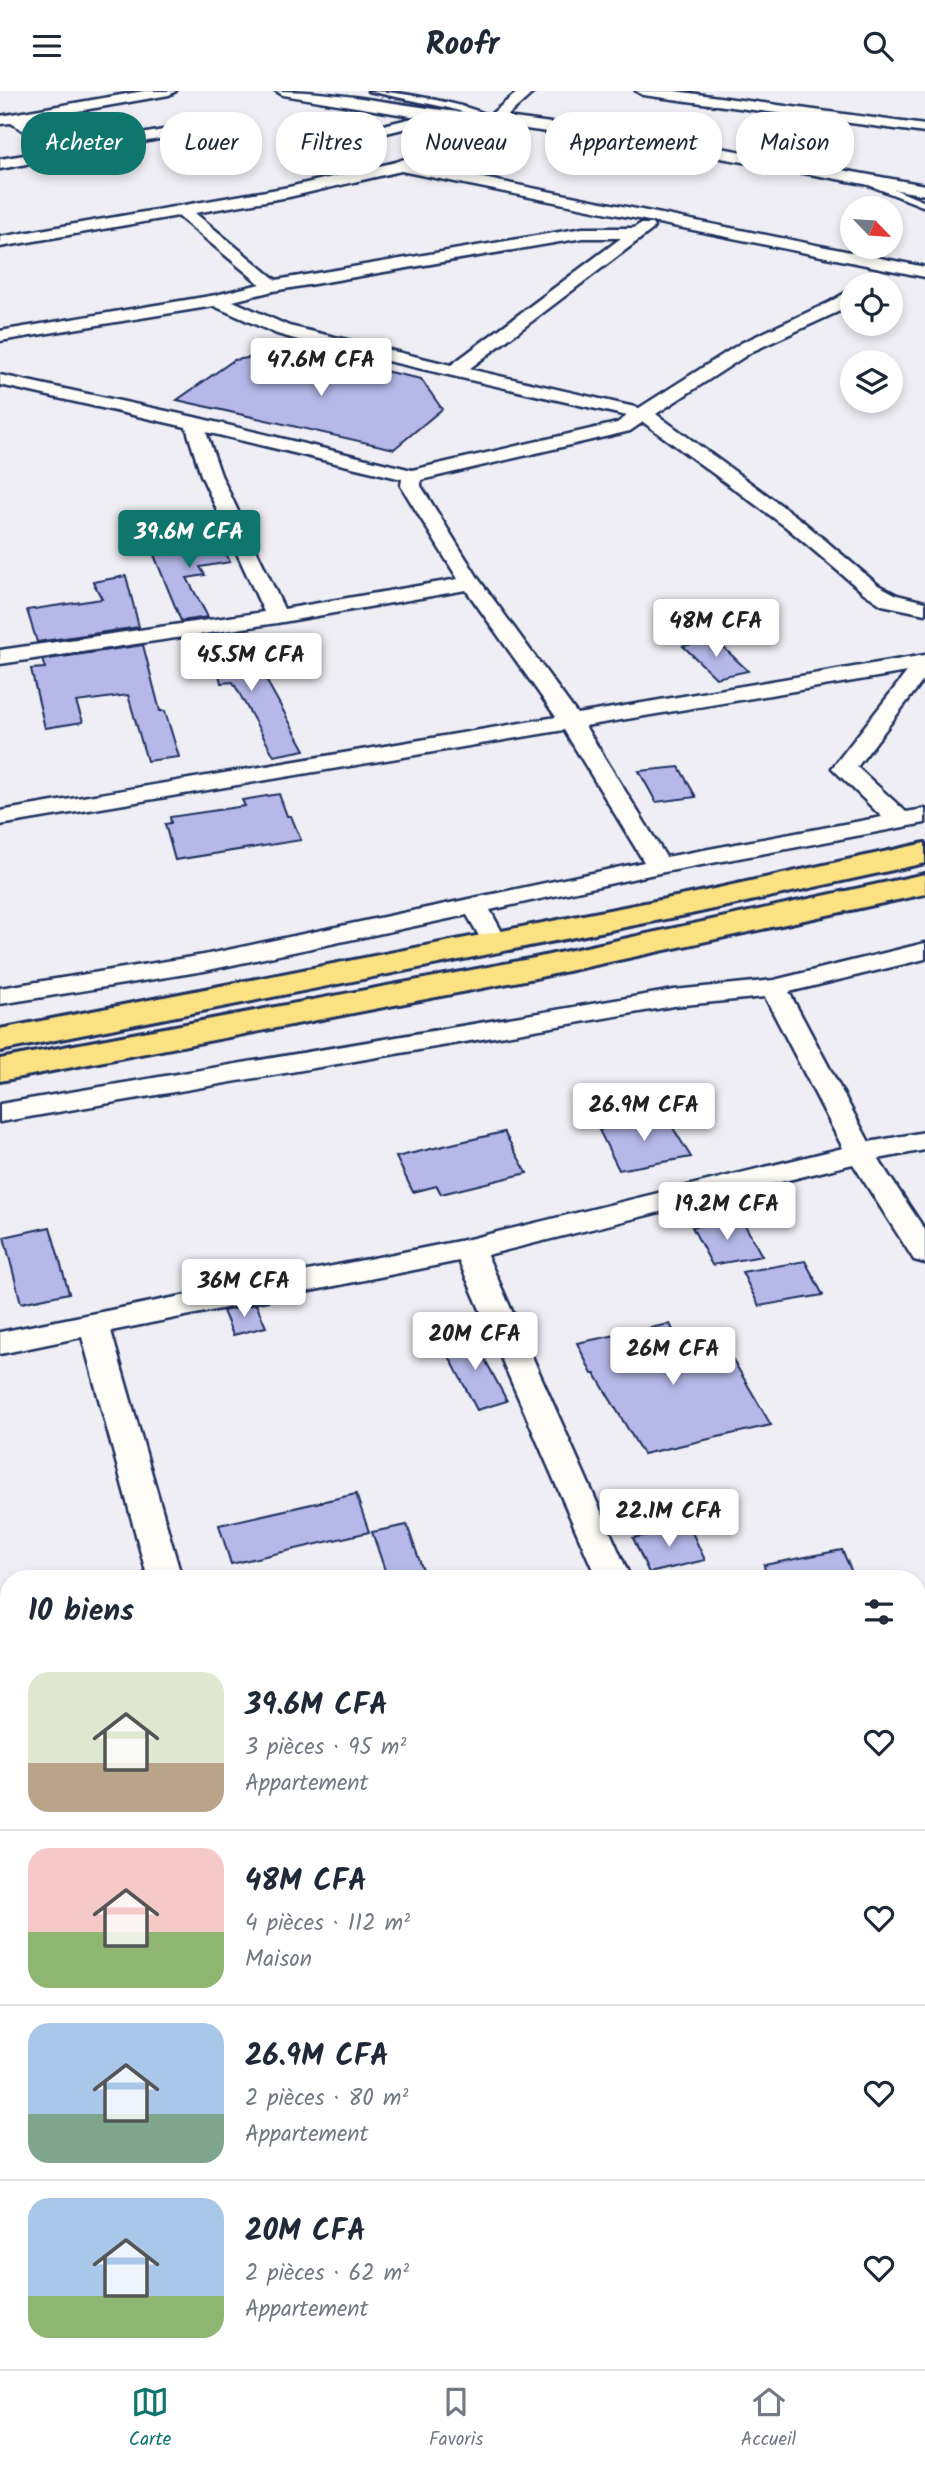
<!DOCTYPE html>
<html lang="fr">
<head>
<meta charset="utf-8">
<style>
	body { margin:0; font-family:Kalam,sans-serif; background:#f2f2f3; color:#1f2937; height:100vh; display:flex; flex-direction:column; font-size:26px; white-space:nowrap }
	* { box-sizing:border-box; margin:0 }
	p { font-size:23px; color:#747a83 }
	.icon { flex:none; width:38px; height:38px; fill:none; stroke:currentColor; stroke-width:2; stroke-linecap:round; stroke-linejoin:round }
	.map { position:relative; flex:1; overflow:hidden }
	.sheet { position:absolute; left:0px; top:1479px; width:926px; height:800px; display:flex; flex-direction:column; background:#fff; border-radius:28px 28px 0 0; box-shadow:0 4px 10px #0003 }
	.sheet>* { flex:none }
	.hud { position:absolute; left:21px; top:21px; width:884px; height:63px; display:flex; gap:14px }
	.needle { width:46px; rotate:115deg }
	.fabs { position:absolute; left:840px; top:105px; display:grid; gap:14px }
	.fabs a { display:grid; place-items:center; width:63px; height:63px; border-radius:50%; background:#fff; box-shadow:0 4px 10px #0003; font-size:35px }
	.price { position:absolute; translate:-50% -60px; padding:0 16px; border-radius:7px; background:#fff; color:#222; font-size:23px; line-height:46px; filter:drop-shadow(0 2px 4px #0008) }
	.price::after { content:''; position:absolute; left:50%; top:42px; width:21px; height:16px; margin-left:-10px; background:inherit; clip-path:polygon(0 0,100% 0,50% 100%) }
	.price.current { background:#0f766e; color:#fff }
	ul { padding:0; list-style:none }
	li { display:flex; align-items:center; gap:21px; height:175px; padding:0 28px }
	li+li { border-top:2px solid #e0e1e3 }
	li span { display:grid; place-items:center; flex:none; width:196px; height:140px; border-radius:21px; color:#555 }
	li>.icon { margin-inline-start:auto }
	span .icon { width:84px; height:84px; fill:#fffc; stroke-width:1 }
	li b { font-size:30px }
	h2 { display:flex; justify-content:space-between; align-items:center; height:84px; padding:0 28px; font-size:30px }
	.pill { padding:0 24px; border-radius:28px; background:#fff; box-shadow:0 4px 10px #0003; font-size:24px; line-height:63px }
	.pill.current { background:#0f766e; color:#fff }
	header { display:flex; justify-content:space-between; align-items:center; height:91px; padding:0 28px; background:#fff; font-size:32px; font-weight:700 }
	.tabs { display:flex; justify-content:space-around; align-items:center; height:98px; border-top:2px solid #e0e1e3; background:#fff; font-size:19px; color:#747a83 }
	.tabs a { display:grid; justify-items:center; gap:4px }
	.tabs .current { color:#0f766e }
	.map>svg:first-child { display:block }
</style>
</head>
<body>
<header><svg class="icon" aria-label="menu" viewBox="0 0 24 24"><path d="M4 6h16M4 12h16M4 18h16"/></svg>Roofr<svg class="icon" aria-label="search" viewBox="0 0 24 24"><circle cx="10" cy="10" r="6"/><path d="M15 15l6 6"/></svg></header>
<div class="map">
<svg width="925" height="2278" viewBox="0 0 925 2278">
	<rect width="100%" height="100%" fill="#efeef4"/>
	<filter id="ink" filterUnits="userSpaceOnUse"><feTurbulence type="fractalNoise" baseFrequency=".0143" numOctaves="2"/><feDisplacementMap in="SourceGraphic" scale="14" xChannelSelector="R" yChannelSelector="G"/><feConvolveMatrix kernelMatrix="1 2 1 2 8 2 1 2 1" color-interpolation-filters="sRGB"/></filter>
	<g filter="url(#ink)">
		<!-- building -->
		<g fill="#b6b8e9" stroke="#1b2f5e" stroke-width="2">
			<path d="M290,261l20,26 24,-18 87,19 21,30 -48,40 -217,-49 57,-40z"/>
			<path d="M209,443l2,5 8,-1 11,24 -30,5 5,8 -18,3 21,39 -27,4 -27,-66 16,-3 -5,-12z"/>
			<path d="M126,485l13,51 -102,15 -10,-32 75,-11 -9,-17z"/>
			<path d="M217,544l9,16 20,-2 7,17 5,-1 47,85 -31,6 -41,-74 -12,1 -5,-23 -18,2 -10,-23z"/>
			<path d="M715,548l33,32 -32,7 -33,-32z"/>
			<path d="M143,554l17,66h5l14,46 -32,4 -19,-66 -52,7 7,20 -38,6 -14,-59 14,-1 -3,-8z"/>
			<path d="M679,676l17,30 -40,5 -17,-31z"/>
			<path d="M279,703l8,22h4l10,24 -126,20 -10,-36 6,-1 -1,-6 75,-11 -3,-6z"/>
			<path d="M665,1024l26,42 -72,13 -20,-40z"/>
			<path d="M504,1041l23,41 -86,21 -4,-8 -24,6 -17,-35z"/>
			<path d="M741,1127l21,38 -50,9 -20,-38z"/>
			<path d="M50,1136l19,66 -48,10 -17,-66z"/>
			<path d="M805,1170l18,34 -64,11 -17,-34z"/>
			<path d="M256,1213l10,23 -33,8 -10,-24z"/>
			<path d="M670,1233l7,14 38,-9 56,96 -128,29 -48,-80h-3l-15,-31z"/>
			<path d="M472,1244l35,66 -30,9 -35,-67z"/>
			<path d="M356,1403l13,38 -138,32 -12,-39z"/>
			<path d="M407,1434l19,54h-38l-16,-47z"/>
			<path d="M689,1435l16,34 -56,13 -16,-35z"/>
			<path d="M842,1459l13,29h-89l-2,-14z"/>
		</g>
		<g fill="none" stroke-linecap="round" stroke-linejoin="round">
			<!-- service casing -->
			<g stroke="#1b2f5e" stroke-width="5">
				<g id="service">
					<path d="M368,0c31,0 101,13 128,28l-3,2 -44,-13z"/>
					<path d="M866,89h6l53,22v5l-59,-23z"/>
				</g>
			</g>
			<!-- minor casing -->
			<g stroke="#1b2f5e" stroke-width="5">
				<g id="minor">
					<path d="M144,0h32l-7,4 -142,25 44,27 130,-24 7,4 -7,4 -201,38v-10l54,-9 -43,-27 -11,1v-8z"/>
					<path d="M276,0c71,0 142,19 214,24l29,-24h16l-29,26 165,22 254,46v10l-254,-46 -174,-24 -23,18 -56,22 507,102v10l-524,-106 -112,26 -94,16 81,67 307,-52h51l6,-4h12l2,3 -2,3 -183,139 170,39 102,-65 89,-41 22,-13v13l-10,8 -89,41 -97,63 144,105 78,66 19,10 28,7v12l-43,-9 -18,-12 -78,-66 -143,-105 -13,9 -209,49v6l59,95 97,133 348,-59v23l-68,89 49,45 19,-3v14l-266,50 -169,37 18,33 -4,5 -9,3 -9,-3 -19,-33 -263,56 -204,33v-16l204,-33 440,-93 -80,-132 -564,95v-14l556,-94 -90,-127 -189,33 -277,41v-14l264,-38 -63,-137 -15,-48 -186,-42v-10l194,42 218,53 205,-47 10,-7 -318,-73 -32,-9 -63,-28 -214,35v-10l216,-36 44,-11 -82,-68 -178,31v-10l289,-50 107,-25 68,-25 16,-14 -47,-4 -2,3 -93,23 -8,-5 3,-3 84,-20 -134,-22zM583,147h38l-170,127 -162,-39 -56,-25 40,-10zM206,341l196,47 -1,7 57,93 -174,30 -63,-134zM907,581l-75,96 50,49 -216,40 -81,-131z"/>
					<path d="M636,0h39l250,34v8l-282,-38z"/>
					<path d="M925,852v16l-136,33 80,150 56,-10v18l-47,9 47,71v33l-11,-3 -61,-96 -366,91 144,324h-34l-138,-318 -348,70 71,248h-34l-66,-242 -82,17v-22l469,-93 374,-91 -78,-151 -91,9 -674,116v-18l674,-114 100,-10z"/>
					<path d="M9,1556v28l-9,2v-28z"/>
					<path d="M9,1984v38l-9,3v-38z"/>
					<path d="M264,2270h53l-3,8h-54z"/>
				</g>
			</g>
			<!-- primary casing -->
			<g stroke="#1b2f5e" stroke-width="6">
				<g id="primary">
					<path d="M925,752v20l-234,51 -691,137v-22l691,-135z"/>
					<path d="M925,783v20l-390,84 -535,103v-22l535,-101z"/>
				</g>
			</g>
			<!-- service -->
			<use href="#service" fill="#fdfcf7" fill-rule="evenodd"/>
			<!-- minor -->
			<use href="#minor" fill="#fdfcf7" fill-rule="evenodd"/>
			<!-- primary -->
			<use href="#primary" fill="#fae181" fill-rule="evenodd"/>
		</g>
	</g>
</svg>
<div class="fabs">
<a><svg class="needle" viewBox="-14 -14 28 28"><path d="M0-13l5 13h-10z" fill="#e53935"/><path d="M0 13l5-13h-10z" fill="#747a83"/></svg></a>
<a><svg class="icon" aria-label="locate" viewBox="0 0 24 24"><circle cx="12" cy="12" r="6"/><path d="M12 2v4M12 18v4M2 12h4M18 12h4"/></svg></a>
<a><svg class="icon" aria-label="layers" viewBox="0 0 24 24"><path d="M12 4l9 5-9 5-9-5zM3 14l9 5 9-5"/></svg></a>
</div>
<b class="price" style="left:321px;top:307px">47.6M CFA</b>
<b class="price current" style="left:189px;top:479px">39.6M CFA</b>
<b class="price" style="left:716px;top:568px">48M CFA</b>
<b class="price" style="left:251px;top:602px">45.5M CFA</b>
<b class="price" style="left:644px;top:1052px">26.9M CFA</b>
<b class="price" style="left:727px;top:1151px">19.2M CFA</b>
<b class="price" style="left:244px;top:1228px">36M CFA</b>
<b class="price" style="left:475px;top:1281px">20M CFA</b>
<b class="price" style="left:673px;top:1296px">26M CFA</b>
<b class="price" style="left:669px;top:1458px">22.1M CFA</b>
<div class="hud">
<a class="pill current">Acheter</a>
<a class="pill">Louer</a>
<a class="pill">Filtres</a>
<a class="pill">Nouveau</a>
<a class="pill">Appartement</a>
<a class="pill">Maison</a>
</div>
<section class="sheet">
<h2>10 biens<svg class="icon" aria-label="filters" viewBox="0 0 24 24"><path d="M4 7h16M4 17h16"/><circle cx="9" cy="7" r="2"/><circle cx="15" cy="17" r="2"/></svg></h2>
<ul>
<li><span style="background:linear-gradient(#dfe7d0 65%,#b9a48a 0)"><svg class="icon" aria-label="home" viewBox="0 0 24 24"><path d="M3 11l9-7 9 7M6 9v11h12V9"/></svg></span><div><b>39.6M CFA</b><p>3 pièces · 95 m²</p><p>Appartement</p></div><svg class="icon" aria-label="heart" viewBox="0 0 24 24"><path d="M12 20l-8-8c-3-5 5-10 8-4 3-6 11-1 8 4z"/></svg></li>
<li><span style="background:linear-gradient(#f6c9c9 60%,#8fb573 0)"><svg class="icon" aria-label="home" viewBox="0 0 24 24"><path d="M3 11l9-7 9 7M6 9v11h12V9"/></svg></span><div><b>48M CFA</b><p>4 pièces · 112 m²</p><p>Maison</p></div><svg class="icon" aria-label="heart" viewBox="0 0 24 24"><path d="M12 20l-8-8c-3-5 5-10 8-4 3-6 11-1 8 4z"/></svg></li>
<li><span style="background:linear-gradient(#a9c7e8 65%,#7fa58c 0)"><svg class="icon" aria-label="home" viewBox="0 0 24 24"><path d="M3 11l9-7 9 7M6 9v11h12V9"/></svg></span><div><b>26.9M CFA</b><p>2 pièces · 80 m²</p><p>Appartement</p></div><svg class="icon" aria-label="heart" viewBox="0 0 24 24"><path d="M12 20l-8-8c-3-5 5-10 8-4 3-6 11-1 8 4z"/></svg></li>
<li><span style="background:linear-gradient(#a9c7e8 70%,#8fb573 0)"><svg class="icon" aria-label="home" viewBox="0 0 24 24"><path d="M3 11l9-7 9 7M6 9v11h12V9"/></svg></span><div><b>20M CFA</b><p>2 pièces · 62 m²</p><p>Appartement</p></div><svg class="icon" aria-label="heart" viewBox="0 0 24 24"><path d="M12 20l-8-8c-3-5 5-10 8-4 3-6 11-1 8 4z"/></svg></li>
</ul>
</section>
</div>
<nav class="tabs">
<a class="current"><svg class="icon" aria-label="map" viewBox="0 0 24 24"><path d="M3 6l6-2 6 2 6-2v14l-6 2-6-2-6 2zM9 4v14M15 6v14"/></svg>Carte</a>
<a><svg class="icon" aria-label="saved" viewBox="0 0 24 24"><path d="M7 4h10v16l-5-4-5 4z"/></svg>Favoris</a>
<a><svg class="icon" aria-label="home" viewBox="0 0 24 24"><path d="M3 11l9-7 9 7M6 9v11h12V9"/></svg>Accueil</a>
</nav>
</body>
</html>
